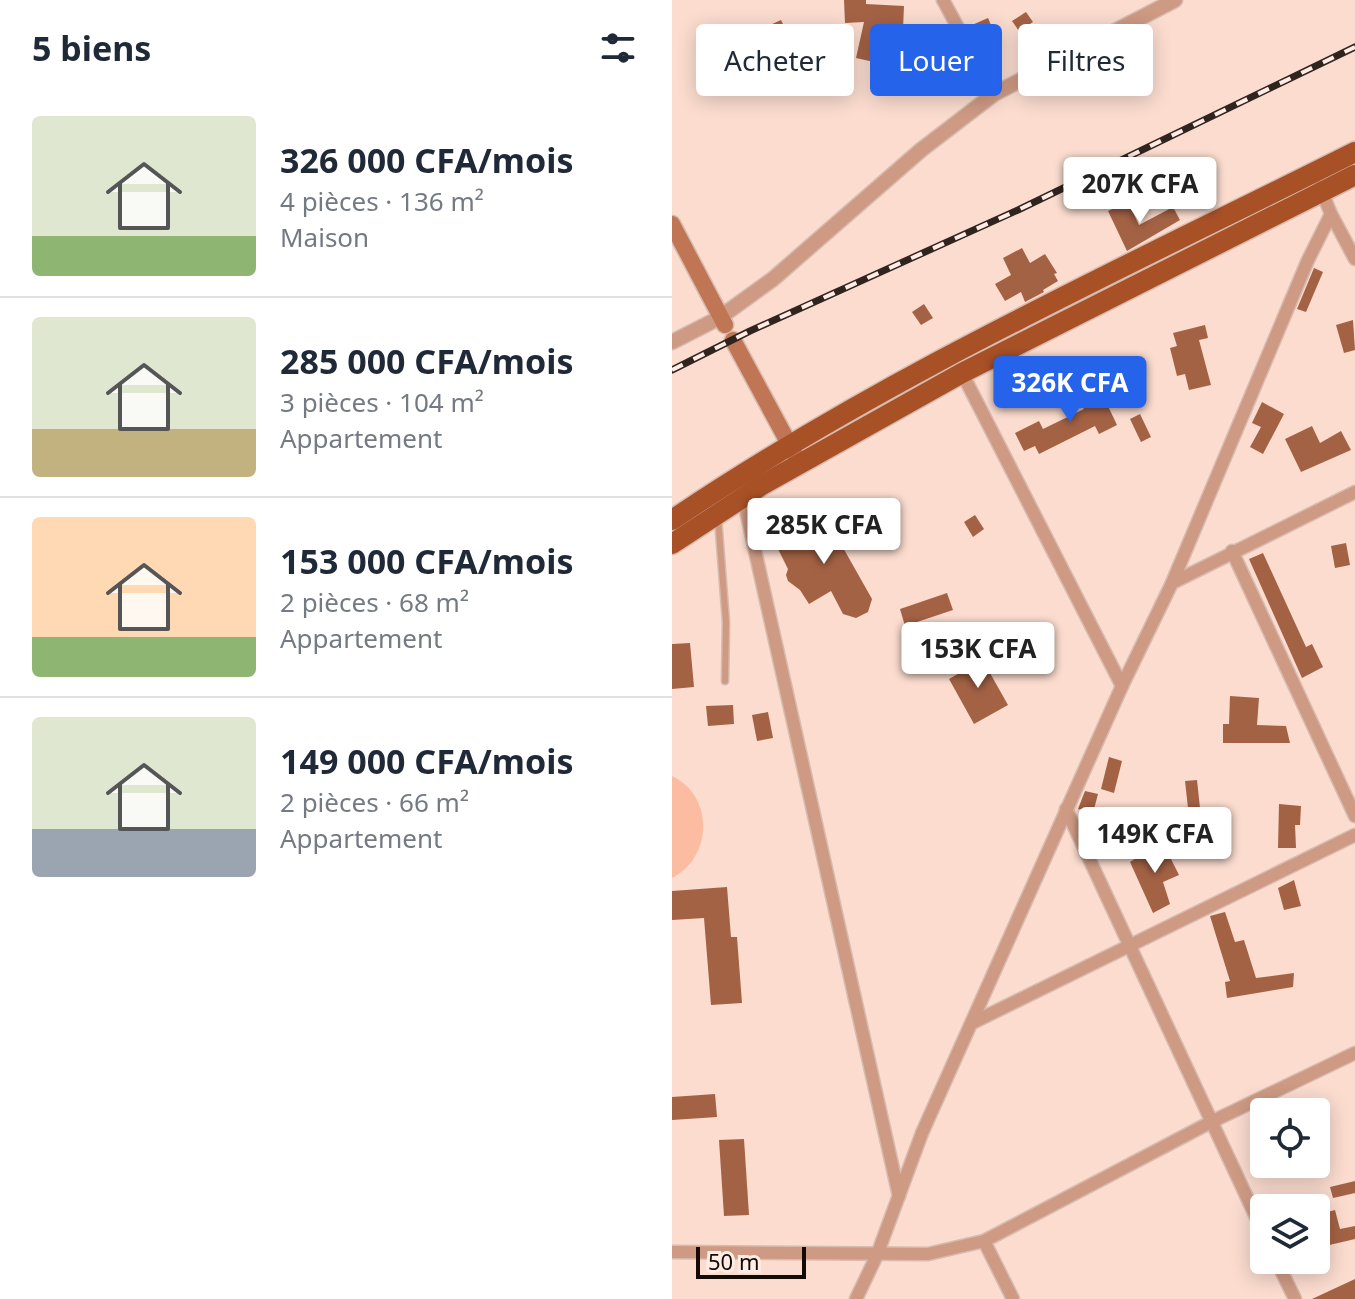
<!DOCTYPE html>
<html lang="fr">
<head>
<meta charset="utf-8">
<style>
	body { margin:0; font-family:"Noto Sans",sans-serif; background:#f6f6f7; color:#1f2937; height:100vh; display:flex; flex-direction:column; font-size:30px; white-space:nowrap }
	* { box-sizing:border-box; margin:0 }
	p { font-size:26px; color:#747a83 }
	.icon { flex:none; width:44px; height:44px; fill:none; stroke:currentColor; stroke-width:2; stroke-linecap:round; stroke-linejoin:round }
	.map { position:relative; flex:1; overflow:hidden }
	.drawer { display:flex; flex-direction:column; background:#fff; width:672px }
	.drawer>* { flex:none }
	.top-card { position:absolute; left:24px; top:24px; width:538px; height:72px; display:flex; gap:16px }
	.buttons { position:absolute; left:578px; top:1098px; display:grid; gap:16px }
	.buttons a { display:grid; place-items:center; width:80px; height:80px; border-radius:8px; background:#fff; box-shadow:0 4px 20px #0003; font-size:40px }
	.scale { position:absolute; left:24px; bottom:20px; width:110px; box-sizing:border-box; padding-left:8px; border:4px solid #140b07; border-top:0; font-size:22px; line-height:28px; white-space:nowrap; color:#140b07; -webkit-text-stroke:6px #ffece4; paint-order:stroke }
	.price { position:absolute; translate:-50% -68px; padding:0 18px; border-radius:8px; background:#fff; color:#222; font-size:26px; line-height:52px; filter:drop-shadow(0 2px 4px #0008) }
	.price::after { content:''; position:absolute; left:50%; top:48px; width:24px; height:18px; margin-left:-12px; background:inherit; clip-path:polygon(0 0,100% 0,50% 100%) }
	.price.selected { background:#2563eb; color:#fff }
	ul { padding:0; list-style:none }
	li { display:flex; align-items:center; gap:24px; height:200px; padding:0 32px }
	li+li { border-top:2px solid #e0e1e3 }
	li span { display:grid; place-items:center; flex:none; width:224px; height:160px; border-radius:8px; color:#555 }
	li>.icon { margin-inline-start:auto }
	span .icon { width:96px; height:96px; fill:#fffc; stroke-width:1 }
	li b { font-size:34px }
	h2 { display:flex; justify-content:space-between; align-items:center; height:96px; padding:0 32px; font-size:34px }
	.tag { padding:0 28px; border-radius:8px; background:#fff; box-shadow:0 4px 20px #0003; font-size:28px; line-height:72px }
	.tag.selected { background:#2563eb; color:#fff }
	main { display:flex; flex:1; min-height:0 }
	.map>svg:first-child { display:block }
</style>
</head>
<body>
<main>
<section class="drawer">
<h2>5 biens<svg class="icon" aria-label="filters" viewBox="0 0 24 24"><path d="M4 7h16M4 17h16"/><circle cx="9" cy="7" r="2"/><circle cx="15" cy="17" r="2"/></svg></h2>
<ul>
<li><span style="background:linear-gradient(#dfe7d0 75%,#8fb573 0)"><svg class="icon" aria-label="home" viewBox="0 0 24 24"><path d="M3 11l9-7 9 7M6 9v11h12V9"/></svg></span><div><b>326 000 CFA/mois</b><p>4 pièces · 136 m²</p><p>Maison</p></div></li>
<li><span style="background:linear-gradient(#dfe7d0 70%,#c2b280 0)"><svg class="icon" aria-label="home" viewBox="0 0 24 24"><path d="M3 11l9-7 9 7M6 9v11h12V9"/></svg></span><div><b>285 000 CFA/mois</b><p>3 pièces · 104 m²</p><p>Appartement</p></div></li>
<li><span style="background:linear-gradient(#ffd9b3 75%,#8fb573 0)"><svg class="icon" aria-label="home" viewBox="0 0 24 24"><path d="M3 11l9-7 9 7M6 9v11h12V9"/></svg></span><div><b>153 000 CFA/mois</b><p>2 pièces · 68 m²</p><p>Appartement</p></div></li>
<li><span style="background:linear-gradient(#dfe7d0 70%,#9aa5b1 0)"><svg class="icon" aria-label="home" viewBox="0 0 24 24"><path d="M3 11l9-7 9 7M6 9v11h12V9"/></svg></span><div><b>149 000 CFA/mois</b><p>2 pièces · 66 m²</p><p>Appartement</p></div></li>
</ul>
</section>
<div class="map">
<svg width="683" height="1299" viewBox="0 0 683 1299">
	<rect width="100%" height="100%" fill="#fbdccf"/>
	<!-- park -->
	<path fill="#fbbca1" d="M0,776c42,20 41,81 0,102z"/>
	<!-- building -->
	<g fill="#a46245">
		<path d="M172,0h22v4l38,2 -1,23 -22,-2 -7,35 -18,-4 8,-36 -19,1z"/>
		<path d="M354,12l7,10 -14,9 -7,-10z"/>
		<path d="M316,18l9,21 -16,7 -9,-21z"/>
		<path d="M109,20l13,27 -11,5 -13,-27z"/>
		<path d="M456,202l11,23 34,-18 7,13 -53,31 -19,-40z"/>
		<path d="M350,248l8,15 15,-9 12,19 -3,1 4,7 -15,9 1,2 -19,10 -4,-10 -16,9 -10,-17 16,-9 -8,-17z"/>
		<path d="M642,268l9,4 -17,40 -9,-3z"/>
		<path d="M252,304l9,14 -12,7 -9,-13z"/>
		<path d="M681,320l2,30 -11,3 -8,-28z"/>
		<path d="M533,325l3,13 -9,2 12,45 -22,5 -4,-16 -8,2 -7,-28 7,-2 -4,-13z"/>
		<path d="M426,385l19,40 -18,9 -4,-8 -56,28 -4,-8 -11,5 -9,-18 24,-12 4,8 41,-20 -7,-13z"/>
		<path d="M590,402l22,12 -21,40 -13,-7 11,-20 -9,-4z"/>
		<path d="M468,414l11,23 -10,5 -11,-23z"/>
		<path d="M640,426l8,17 21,-12 10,19 -50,22 -16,-33z"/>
		<path d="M141,509l11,5 48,85 -4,13 -12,6 -13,-4 -12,-23 -22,13 -9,-14 -12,-9 -2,-6 2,-6 -11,-22 16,-9 8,-22z"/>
		<path d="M303,515l9,14 -11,8 -9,-15z"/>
		<path d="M674,543l4,22 -15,3 -4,-22z"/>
		<path d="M591,553l43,94 6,-3 11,23 -21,11 -53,-119z"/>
		<path d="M275,593l6,17 -48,16 -5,-17z"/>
		<path d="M18,643l4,44 -22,2v-45z"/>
		<path d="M305,650l31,55 -34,19 -25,-45 21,-12 -5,-10z"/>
		<path d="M558,696l29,2 -2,27 29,1 4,17h-67v-19h6z"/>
		<path d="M61,705l1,19 -26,2 -2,-20z"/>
		<path d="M96,712l5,26 -16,3 -5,-26z"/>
		<path d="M437,757l13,4 -8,32 -13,-4z"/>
		<path d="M525,780l3,28h-3l1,4 -44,15 -1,-15 12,-2v-3l23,1 -3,-27z"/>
		<path d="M413,791l13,3 -5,19 -15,-4z"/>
		<path d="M607,804l22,2 -1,19h-5l1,23h-18z"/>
		<path d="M443,819l6,18 -20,7 -6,-19z"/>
		<path d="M490,841l17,34 -16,7 7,22 -17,9 -23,-51z"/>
		<path d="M622,880l7,26 -17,4 -6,-22z"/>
		<path d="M55,887l4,50h6l5,66 -31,2 -7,-87 -32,2v-29z"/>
		<path d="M553,912l10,30 9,-2 12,38 38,-5 -1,14 -66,11 -2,-16 5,-1 -20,-65z"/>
		<path d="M43,1094l2,23 -45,3v-23z"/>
		<path d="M592,1123v38l-14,-31z"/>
		<path d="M72,1139l5,76 -25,1 -5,-76z"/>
		<path d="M683,1181v12l-22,5 -3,-11z"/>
		<path d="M663,1210l5,19 15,-3v13l-34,8 -5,-32z"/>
		<path d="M683,1279v20h-43z"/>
	</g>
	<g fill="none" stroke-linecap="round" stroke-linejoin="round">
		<!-- service casing -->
		<g stroke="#d6bbaf" stroke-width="9">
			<path id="service" d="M46,518l8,104 -1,59"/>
		</g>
		<!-- minor casing -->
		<g stroke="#d6bbaf" stroke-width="15">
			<g id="minor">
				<path d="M271,0l51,94"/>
				<path d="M648,187l11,27 24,45"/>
				<path d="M290,373l160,313"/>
				<path d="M71,497l156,699"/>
				<path d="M560,551l123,265"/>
				<path d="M500,583l183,-91"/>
				<path d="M394,809l198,425"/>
				<path d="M302,1022l381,-187"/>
				<path d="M312,1241l29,58"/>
				<path d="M0,1252l256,2 56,-13 227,-119 144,-69"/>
				<path d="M604,1260l19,39"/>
				<path d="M184,1299l21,-44 45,-122 200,-447 50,-103 136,-323 23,-46"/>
			</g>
		</g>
		<!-- tertiary casing -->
		<g stroke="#d6bbaf" stroke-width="17">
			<path id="tertiary" d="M0,342l47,-24 54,-39 148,-129 73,-56 181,-94"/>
		</g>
		<!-- secondary casing -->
		<g stroke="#d6bbaf" stroke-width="19">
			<g id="secondary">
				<path d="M0,224l53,101"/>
				<path d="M61,340l62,115"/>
			</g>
		</g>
		<!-- trunk casing -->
		<g stroke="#d6bbaf" stroke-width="23">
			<g id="trunk">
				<path d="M0,520c215,-145 452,-252 683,-368"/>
				<path d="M0,544l90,-59 200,-112 393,-198"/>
			</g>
		</g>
		<!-- service -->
		<use href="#service" stroke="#ce9a84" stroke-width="6"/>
		<!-- minor -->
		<use href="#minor" stroke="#ce9a84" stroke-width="12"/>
		<!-- tertiary -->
		<use href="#tertiary" stroke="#ce9a84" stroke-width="14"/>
		<!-- secondary -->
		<use href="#secondary" stroke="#c07554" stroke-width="16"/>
		<!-- trunk -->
		<use href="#trunk" stroke="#a85026" stroke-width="20"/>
		<!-- rail casing -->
		<g stroke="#30241f" stroke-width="7">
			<path id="rail" d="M0,370l78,-39 268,-121 337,-163"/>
		</g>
		<!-- rail -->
		<use href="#rail" stroke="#ffece4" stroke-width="4" stroke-dasharray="12" stroke-linecap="butt"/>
	</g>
</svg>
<div class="buttons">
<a><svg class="icon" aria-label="locate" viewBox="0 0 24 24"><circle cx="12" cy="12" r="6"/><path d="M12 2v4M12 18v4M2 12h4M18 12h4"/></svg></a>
<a><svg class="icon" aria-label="layers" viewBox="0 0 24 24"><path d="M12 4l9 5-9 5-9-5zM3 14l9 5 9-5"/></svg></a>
</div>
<div class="scale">50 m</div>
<b class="price" style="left:468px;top:225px">207K CFA</b>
<b class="price selected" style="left:398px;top:424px">326K CFA</b>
<b class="price" style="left:152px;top:566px">285K CFA</b>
<b class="price" style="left:306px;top:690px">153K CFA</b>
<b class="price" style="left:483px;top:875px">149K CFA</b>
<div class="top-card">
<a class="tag">Acheter</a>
<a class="tag selected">Louer</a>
<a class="tag">Filtres</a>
</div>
</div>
</main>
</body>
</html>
